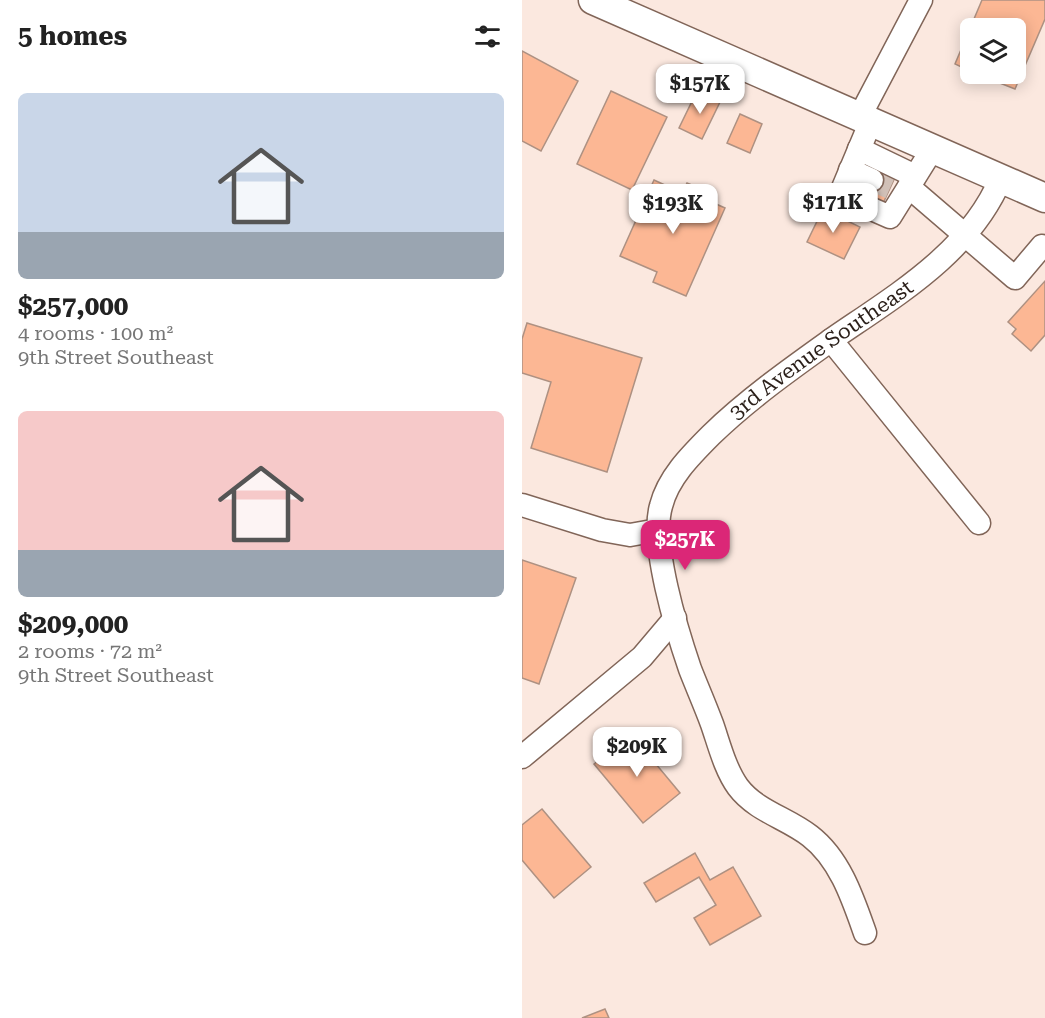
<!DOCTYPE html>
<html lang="en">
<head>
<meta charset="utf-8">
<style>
	body { margin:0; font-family:"Roboto Serif",serif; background:#f2f2f2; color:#222; height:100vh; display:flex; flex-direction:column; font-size:22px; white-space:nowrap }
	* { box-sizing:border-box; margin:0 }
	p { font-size:20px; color:#767676 }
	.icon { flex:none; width:33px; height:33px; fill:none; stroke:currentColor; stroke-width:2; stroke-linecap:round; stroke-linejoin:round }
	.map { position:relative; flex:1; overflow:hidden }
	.drawer { display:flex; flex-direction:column; background:#fff; width:522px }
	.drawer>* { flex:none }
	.fabs { position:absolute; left:438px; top:18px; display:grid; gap:12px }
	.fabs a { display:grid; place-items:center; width:66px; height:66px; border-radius:9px; background:#fff; box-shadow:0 3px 15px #0003; font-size:30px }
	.price { position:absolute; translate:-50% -51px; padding:0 14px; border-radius:12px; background:#fff; color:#222; font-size:20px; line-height:39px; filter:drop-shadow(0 2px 3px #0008) }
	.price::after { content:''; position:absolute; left:50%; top:36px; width:18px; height:14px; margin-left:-9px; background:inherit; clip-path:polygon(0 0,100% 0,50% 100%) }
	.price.selected { background:#db2777; color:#fff }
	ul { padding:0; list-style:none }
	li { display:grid; align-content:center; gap:12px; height:318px; padding:0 18px }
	li span { display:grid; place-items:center; height:186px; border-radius:9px; color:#555 }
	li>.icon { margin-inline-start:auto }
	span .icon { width:108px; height:108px; fill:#fffc; stroke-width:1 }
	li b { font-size:26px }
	h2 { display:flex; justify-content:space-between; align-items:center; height:72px; padding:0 18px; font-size:26px }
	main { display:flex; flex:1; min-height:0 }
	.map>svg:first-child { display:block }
</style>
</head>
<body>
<main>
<section class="drawer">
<h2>5 homes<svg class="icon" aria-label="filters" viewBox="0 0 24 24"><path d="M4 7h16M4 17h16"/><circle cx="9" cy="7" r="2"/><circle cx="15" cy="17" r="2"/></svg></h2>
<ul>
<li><span style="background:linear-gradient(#c9d6e8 75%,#9aa5b1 0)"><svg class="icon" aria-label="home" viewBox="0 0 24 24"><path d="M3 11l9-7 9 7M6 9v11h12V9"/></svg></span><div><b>$257,000</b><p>4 rooms · 100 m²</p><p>9th Street Southeast</p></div></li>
<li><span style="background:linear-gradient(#f6c9c9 75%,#9aa5b1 0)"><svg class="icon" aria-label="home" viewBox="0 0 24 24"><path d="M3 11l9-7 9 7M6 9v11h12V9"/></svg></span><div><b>$209,000</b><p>2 rooms · 72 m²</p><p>9th Street Southeast</p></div></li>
</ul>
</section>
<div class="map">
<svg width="523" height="1018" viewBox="0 0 523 1018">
	<rect width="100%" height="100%" fill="#fbe8df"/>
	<!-- building -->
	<g fill="#fcb794" stroke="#ae9182" stroke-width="1.5">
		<path d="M460,0h63v19l-30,70 -38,-15h39v-46h-46v43l-15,-7z"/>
		<path d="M0,51l56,30 -37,70 -19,-10z"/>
		<path d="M89,91l56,26 -35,73 -55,-26z"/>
		<path d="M175,91l23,11 -18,37 -23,-11z"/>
		<path d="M218,114l22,10 -12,29 -23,-10z"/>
		<path d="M358,163l18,8 -18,39 -18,-8z"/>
		<path d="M132,180l28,13 5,-10 14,6 -3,7 27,12 -39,88 -33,-14 4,-10 -37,-16z"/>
		<path d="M301,209l37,18 -16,32 -37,-17z"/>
		<path d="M523,281v54l-14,16 -19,-17 4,-5 -8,-7z"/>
		<path d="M5,323l115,35 -35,114 -76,-24 20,-66 -29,-9v-34z"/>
		<path d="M0,560l54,18 -37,106 -17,-6z"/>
		<path d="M109,734l49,59 -37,30 -49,-59z"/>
		<path d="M20,809l49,58 -37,31 -32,-38v-35z"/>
		<path d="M173,853l15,27 23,-13 28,49 -51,29 -16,-27 22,-13 -17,-28 -43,25 -12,-19z"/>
		<path d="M83,1009l4,9h-27z"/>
	</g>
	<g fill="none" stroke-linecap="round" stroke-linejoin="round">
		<!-- minor-tunnel -->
		<path stroke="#d1c0b7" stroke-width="22" stroke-dasharray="22 11" stroke-linecap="butt" d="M350,180l18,8"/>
		<!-- minor casing -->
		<g stroke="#816558" stroke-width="25">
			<g id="minor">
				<path d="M338,116l61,-116"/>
				<path d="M349,121l-31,74 50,22 43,-69"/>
				<path d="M337,149l56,27"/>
				<path d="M328,170l22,10"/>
				<path d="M387,187l106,91 27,-32"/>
				<path d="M309,340l148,183"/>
				<path d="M0,505l80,25 28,5 28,-5"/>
				<path d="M0,757l120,-100 33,-39"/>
				<path id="s1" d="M343,933c-12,-34 -25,-74 -55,-97 -23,-18 -54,-25 -72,-49 -13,-18 -19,-43 -26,-63 -7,-19 -15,-37 -22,-55 -13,-38 -40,-125 -29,-163 7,-28 29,-50 50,-71 37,-36 81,-67 123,-97 64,-44 136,-86 167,-160"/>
			</g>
		</g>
		<!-- major casing -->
		<g stroke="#816558" stroke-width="31">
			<path id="major" d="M71,0l452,198"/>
		</g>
		<!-- minor -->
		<use href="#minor" stroke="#fff" stroke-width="22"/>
		<!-- major -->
		<use href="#major" stroke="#fff" stroke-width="28"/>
	</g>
	<g text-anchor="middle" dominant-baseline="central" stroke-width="5" stroke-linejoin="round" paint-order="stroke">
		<!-- street labels -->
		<g font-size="21" fill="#2a1f19" stroke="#fbe8df">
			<text stroke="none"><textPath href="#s1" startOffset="723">3rd Avenue Southeast</textPath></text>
		</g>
	</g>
</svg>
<div class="fabs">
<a><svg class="icon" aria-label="layers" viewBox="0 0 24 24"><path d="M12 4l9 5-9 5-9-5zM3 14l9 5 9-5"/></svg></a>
</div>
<b class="price" style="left:178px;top:115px">$157K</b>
<b class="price" style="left:311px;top:234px">$171K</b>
<b class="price" style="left:151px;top:235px">$193K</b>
<b class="price selected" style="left:163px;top:571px">$257K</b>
<b class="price" style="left:115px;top:778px">$209K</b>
</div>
</main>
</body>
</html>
